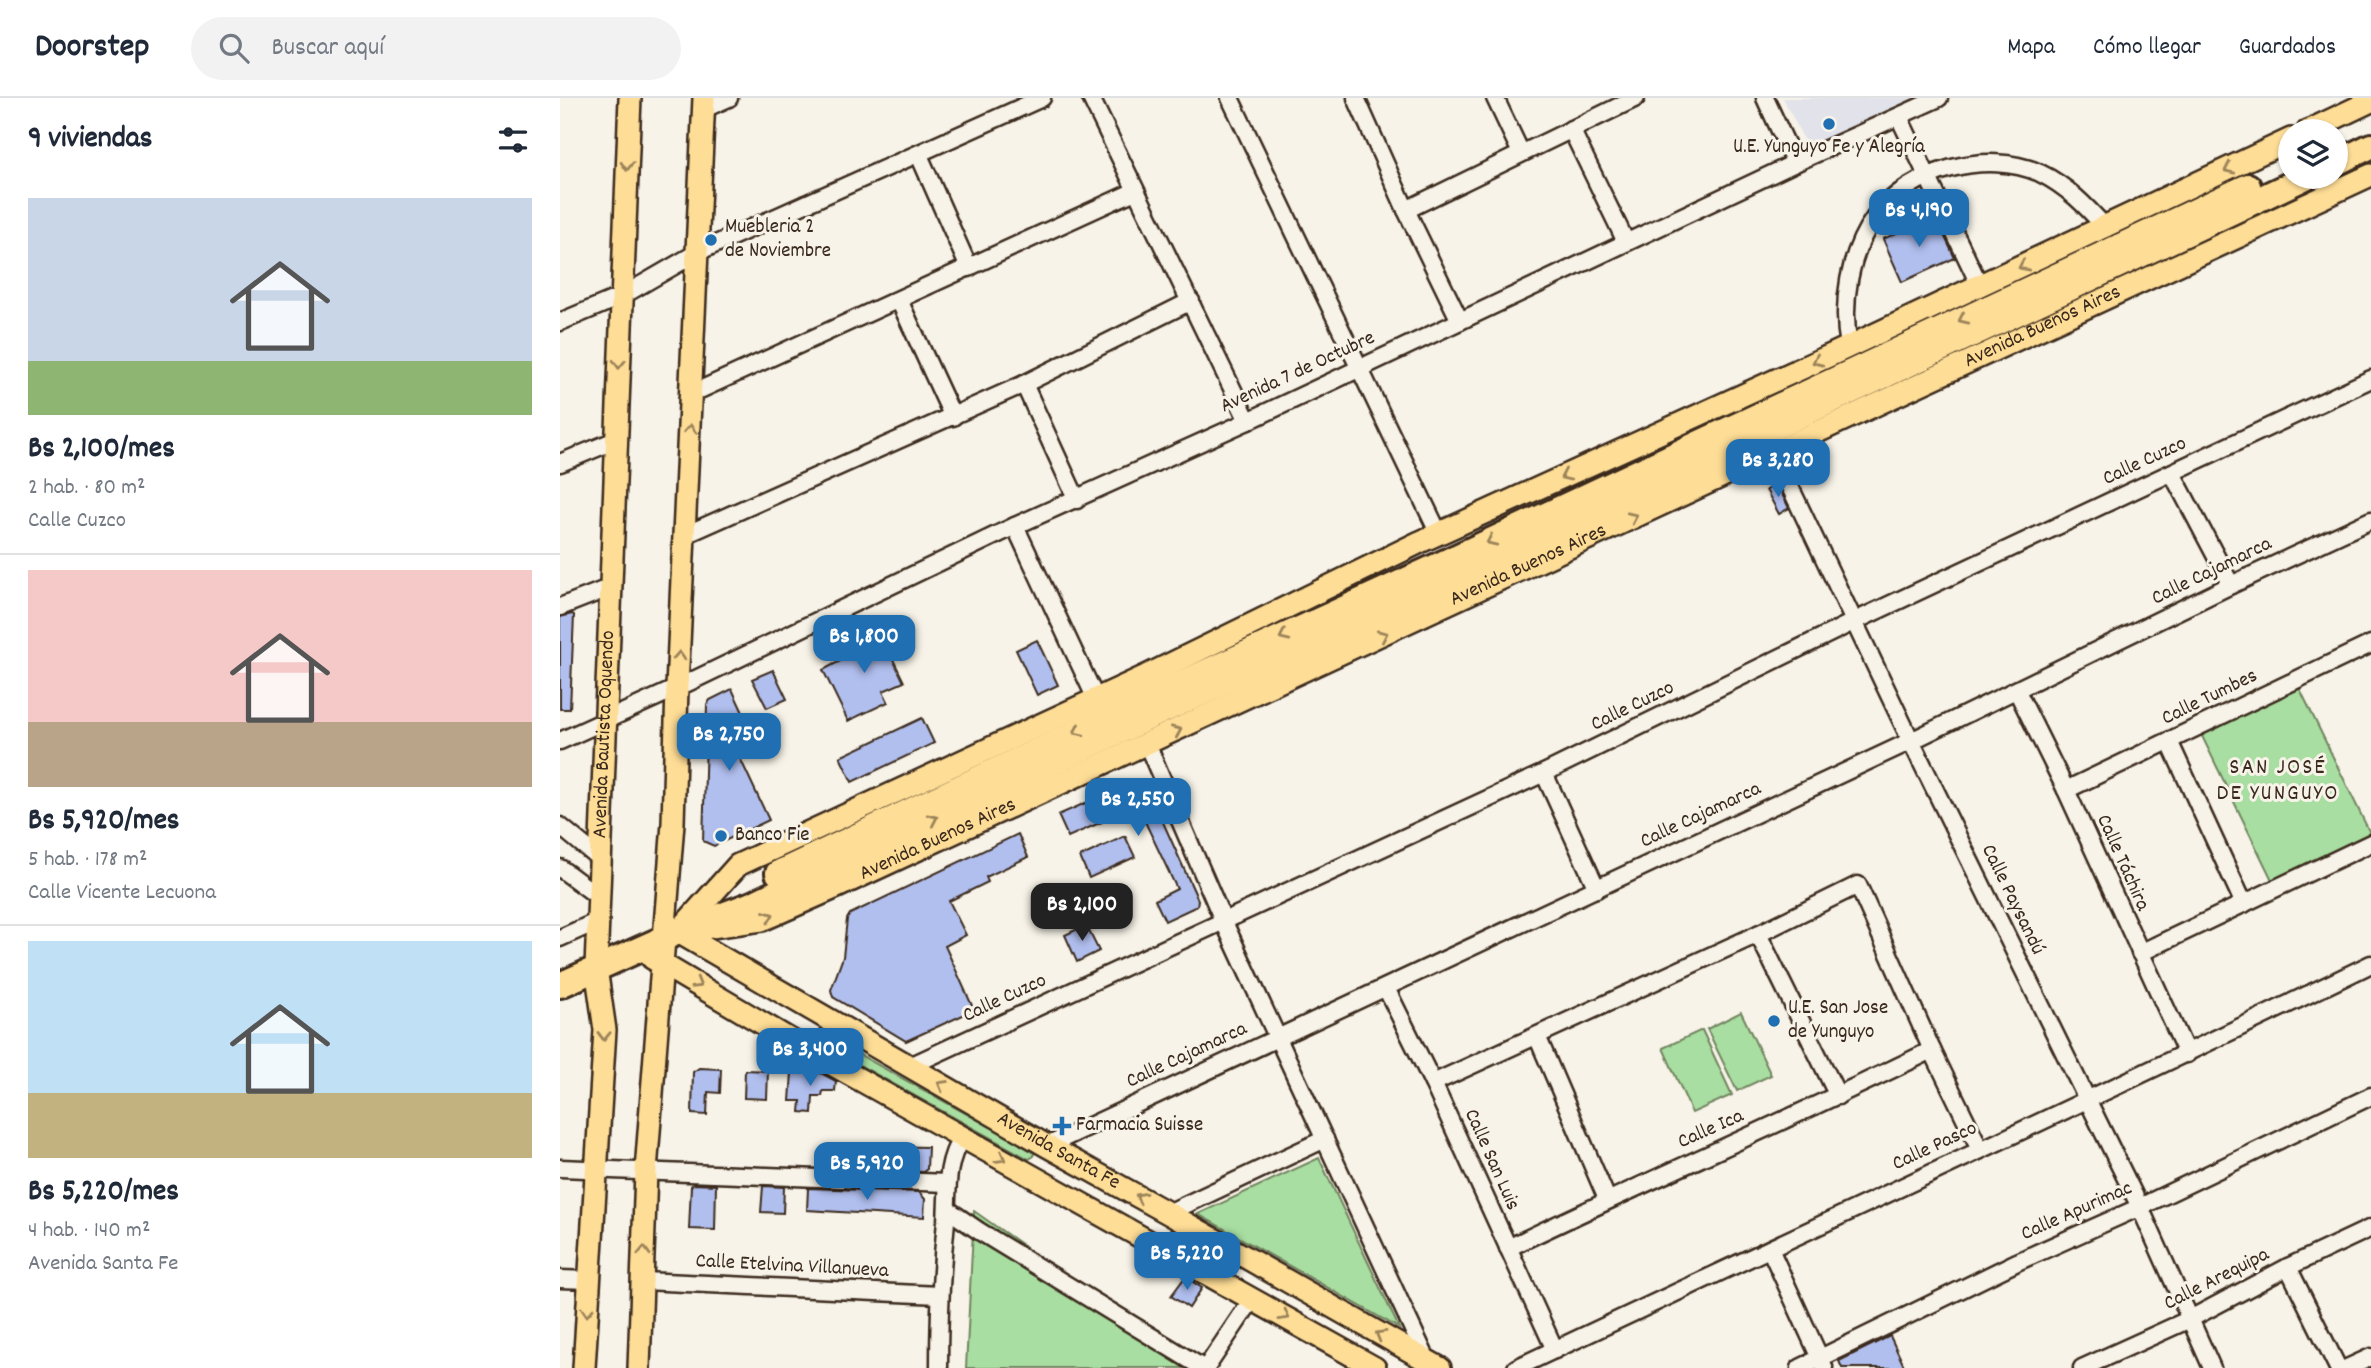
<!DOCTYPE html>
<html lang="es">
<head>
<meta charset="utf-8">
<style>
	body { margin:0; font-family:Dekko,sans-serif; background:#f2f2f3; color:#1f2937; height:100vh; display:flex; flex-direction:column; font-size:26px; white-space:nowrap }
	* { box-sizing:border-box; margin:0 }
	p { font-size:23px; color:#747a83 }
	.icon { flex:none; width:38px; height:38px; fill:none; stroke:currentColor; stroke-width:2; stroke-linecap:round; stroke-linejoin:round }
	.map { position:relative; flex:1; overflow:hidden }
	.side { display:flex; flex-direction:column; background:#fff; width:560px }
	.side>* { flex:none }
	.controls { position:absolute; left:1718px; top:21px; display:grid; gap:14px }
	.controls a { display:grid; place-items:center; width:70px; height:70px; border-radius:50%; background:#fff; box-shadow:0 2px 5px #0004; font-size:35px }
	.price { position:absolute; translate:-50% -60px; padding:0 16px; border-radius:14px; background:#1f6fb2; color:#fff; font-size:23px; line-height:46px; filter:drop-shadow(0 2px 4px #0008) }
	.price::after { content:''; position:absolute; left:50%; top:42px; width:21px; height:16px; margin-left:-10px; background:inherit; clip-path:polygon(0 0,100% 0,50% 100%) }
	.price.active { background:#222; color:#fff }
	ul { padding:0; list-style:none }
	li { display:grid; align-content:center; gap:14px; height:371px; padding:0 28px }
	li+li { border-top:2px solid #e0e1e3 }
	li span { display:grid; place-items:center; height:217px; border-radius:0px; color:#555 }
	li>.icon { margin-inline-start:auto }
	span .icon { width:126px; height:126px; fill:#fffc; stroke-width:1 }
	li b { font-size:30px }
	h2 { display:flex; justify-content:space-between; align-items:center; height:84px; padding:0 28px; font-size:30px }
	header { display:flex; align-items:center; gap:42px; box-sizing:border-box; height:98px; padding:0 35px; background:#fff; border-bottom:2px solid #e0e1e3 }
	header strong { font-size:33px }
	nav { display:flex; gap:38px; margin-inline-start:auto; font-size:24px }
	.search { width:490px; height:63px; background:#f2f2f3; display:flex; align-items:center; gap:18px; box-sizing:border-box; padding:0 24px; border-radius:38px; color:#747a83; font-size:26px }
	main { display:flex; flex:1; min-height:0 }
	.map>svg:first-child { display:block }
</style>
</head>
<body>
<header>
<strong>Doorstep</strong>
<div class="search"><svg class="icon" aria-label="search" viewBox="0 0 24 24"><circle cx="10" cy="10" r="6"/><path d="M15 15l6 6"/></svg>Buscar aquí</div>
<nav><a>Mapa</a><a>Cómo llegar</a><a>Guardados</a></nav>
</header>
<main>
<section class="side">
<h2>9 viviendas<svg class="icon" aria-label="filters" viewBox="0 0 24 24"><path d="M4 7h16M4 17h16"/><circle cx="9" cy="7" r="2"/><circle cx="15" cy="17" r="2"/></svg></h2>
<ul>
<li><span style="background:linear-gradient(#c9d6e8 75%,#8fb573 0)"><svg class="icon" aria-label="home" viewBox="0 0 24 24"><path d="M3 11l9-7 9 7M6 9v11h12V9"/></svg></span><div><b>Bs 2,100/mes</b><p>2 hab. · 80 m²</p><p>Calle Cuzco</p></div></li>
<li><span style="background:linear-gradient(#f6c9c9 70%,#b9a48a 0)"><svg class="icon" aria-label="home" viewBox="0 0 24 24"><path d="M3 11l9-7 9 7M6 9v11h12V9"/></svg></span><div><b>Bs 5,920/mes</b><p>5 hab. · 178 m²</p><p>Calle Vicente Lecuona</p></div></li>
<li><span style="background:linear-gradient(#bfe0f5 70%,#c2b280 0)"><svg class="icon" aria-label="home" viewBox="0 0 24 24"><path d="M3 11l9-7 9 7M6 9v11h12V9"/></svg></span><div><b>Bs 5,220/mes</b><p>4 hab. · 140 m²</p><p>Avenida Santa Fe</p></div></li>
</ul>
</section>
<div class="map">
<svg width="1811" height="1270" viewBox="0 0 1811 1270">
	<rect width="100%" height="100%" fill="#f7f3e8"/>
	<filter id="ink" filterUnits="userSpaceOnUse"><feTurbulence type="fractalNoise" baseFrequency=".0143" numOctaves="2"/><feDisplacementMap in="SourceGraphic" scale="14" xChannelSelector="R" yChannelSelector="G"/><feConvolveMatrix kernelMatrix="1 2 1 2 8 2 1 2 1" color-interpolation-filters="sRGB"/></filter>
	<g filter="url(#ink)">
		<!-- built -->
		<path fill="#e2e3ea" d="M1223,0h133l-107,52z"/>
		<!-- green -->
		<g fill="#a8dea1" stroke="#728460" stroke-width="2">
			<path d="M1738,587l72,148 -98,47 -72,-148z"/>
			<path d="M1181,914l30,63 -34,16 -30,-62z"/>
			<path d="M1142,932l30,65 -40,18 -29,-65z"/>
			<path d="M291,952l183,101v5l-5,3 -182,-101z"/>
			<path d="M759,1060l80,170 -201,-114z"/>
			<path d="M414,1113l219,155 -2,2h-225z"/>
		</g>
		<!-- building -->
		<g fill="#b1bfef" stroke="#3b2a1e" stroke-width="2">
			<path d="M1375,118l20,42 -53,24 -19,-43z"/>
			<path d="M1217,386l12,24 -10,6 -13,-24z"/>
			<path d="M12,516l2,1 -4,94h-10v-92z"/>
			<path d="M315,524l29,60 -21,9 5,11 -40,19 -25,-51 40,-21 -9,-17z"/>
			<path d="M477,542l21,45 -21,10 -21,-45z"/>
			<path d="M213,572l14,29 -20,9 -15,-29z"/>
			<path d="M172,591l28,60 -20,9 29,62 -55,26 -11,-5 4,-136 3,-5z"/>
			<path d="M362,620l12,25 -82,39 -12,-25z"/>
			<path d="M578,682l7,2 53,118 -1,6 -32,15 -10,-21 22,-11 -38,-80 -10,1 -61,27 -10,-22z"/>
			<path d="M458,736l10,23 -42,20 2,5 -39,19 17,34 -21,11 29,64 -68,31 -73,-44 -2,-7 12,-33 4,-38 3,-5z"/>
			<path d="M565,738l10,21 -46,21 -9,-21z"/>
			<path d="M526,827l13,26 -22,11 -12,-27z"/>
			<path d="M139,970l22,1 -1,24 -12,-1 -1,23 -15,-1 1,-42z"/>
			<path d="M185,972l23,1 -1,28 -23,-1z"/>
			<path d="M232,974l29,1 15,8 -1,10h-12l-1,5h-9l-1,17 -12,-1 1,-11h-11z"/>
			<path d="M318,1048l50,1 -1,22 -4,3 -46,-2z"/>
			<path d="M133,1086l23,1 -1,45 -26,-1 2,-43z"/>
			<path d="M203,1088l21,1 -1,26 -22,-1z"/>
			<path d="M248,1090l111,4 6,7 -1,18 -117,-7z"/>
			<path d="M625,1179l17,11 -13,20 -18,-12z"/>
			<path d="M1330,1238l15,32h-63l-3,-7z"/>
		</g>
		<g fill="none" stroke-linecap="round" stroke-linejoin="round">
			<!-- minor casing -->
			<g stroke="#3b2a1e" stroke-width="21">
				<g id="minor">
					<path d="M531,0l157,323"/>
					<path d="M670,0l209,436"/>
					<path d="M796,0l50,112 54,111"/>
					<path d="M935,0l26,55"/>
					<path d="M1205,0l30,65"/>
					<path d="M144,11l25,-11"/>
					<path d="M1339,19l81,169"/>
					<path d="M1011,31l55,113"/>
					<path d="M359,57l50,113"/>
					<path d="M846,112l230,-112"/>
					<path d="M339,202l54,117"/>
					<path d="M0,224l62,-26 76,-44 344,-154"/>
					<path d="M1289,248c-8,-42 0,-94 26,-129 34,-47 112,-68 165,-44 27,13 46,33 66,55"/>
					<path d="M464,286l53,116"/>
					<path d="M131,296l444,-203"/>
					<path d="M1213,353l138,290 229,466 72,161"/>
					<path d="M0,365l56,-23"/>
					<path d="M1612,375l59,112"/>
					<path d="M455,428l81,173"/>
					<path d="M125,437l339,-151 167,-83"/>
					<path d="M0,509l51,-20"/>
					<path d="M1457,593l49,99 121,264"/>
					<path d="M0,643l117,-53 338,-162 233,-105 547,-258 144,-65"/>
					<path d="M1609,643l75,163"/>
					<path d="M587,646l76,176 205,442"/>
					<path d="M984,675l53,116"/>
					<path d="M1506,692l305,-146"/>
					<path d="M0,728l40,33"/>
					<path d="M0,770l39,29"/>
					<path d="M1198,836l80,162"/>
					<path d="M0,840l38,-17"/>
					<path d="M1580,855l231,-110"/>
					<path d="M826,890l47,95 122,267"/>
					<path d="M977,938l70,163"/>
					<path d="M350,968l634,-293 311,-152 516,-242"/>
					<path d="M873,985l325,-149 100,-49 74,165 48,99"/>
					<path d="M487,1048l864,-405 320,-156 140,-65"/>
					<path d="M0,1070l387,15"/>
					<path d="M387,1111l32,22 224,137"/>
					<path d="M608,1115l157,-74"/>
					<path d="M948,1150c140,-68 284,-129 424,-198"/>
					<path d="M1210,1151l54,118"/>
					<path d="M1728,1169l50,101"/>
					<path d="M0,1181l29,1"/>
					<path d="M83,1183l296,14"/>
					<path d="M379,1270c0,-49 2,-98 7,-147 2,-29 -1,-58 16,-84"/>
					<path d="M646,1270l47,-70"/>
					<path d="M956,1270c285,-135 572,-266 855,-404"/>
					<path d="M1240,1270l217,-106 123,-55 231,-111"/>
					<path d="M1522,1270l108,-49 98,-52 83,-39"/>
					<path d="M1787,1270l24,-11"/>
				</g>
			</g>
			<!-- major casing -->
			<g stroke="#3b2a1e" stroke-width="26">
				<g id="major">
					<path d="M1748,33l63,-30"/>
					<path id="s1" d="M144,830l58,-8 75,-33 1534,-712"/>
					<path d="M118,834l60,-67 408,-189 274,-134 411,-187 460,-216"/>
					<path id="s2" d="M118,834l369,214 121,67 272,155"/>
					<path d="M92,860l169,100 554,310"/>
					<path id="s3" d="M24,1270l21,-338 -9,-62 34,-870"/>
					<path d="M79,1270l7,-197 27,-348 4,-135 27,-590"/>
				</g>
			</g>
			<!-- highway casing -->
			<g stroke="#3b2a1e" stroke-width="30">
				<g id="highway">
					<path d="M1776,65l35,-17"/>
					<path d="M218,775l377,-178 280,-128 813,-381"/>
					<path d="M0,887l118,-53 74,-28 413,-194 278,-126 863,-407"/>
				</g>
			</g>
			<!-- minor -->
			<use href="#minor" stroke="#f7f3e8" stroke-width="16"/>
			<!-- major -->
			<use href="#major" stroke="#fedd96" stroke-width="21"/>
			<!-- highway -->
			<use href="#highway" stroke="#fedd96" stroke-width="24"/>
		</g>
		<!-- one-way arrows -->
		<defs><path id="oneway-chevron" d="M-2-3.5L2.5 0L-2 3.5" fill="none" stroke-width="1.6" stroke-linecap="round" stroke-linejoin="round" transform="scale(1.75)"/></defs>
		<g stroke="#9c845a">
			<use href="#oneway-chevron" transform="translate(67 68) rotate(92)"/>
			<use href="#oneway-chevron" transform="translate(1669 71) rotate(155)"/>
			<use href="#oneway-chevron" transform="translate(1463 168) rotate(155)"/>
			<use href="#oneway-chevron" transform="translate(1403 221) rotate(155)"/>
			<use href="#oneway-chevron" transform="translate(1257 263) rotate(155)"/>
			<use href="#oneway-chevron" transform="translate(59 266) rotate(92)"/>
			<use href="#oneway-chevron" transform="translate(130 331) rotate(-87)"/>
			<use href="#oneway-chevron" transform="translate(1005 378) rotate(155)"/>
			<use href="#oneway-chevron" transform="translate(1073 419) rotate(-25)"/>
			<use href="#oneway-chevron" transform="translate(931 443) rotate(155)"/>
			<use href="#oneway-chevron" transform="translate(823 537) rotate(-25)"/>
			<use href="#oneway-chevron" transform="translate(724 538) rotate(155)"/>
			<use href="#oneway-chevron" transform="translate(119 558) rotate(-87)"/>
			<use href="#oneway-chevron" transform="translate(518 633) rotate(155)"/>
			<use href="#oneway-chevron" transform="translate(617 633) rotate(-24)"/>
			<use href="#oneway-chevron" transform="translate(373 721) rotate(-25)"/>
			<use href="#oneway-chevron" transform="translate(209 818) rotate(-21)"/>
			<use href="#oneway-chevron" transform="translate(137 886) rotate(31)"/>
			<use href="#oneway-chevron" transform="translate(44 938) rotate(91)"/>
			<use href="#oneway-chevron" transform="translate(382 987) rotate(-150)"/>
			<use href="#oneway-chevron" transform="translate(441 1060) rotate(29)"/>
			<use href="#oneway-chevron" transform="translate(580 1099) rotate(-151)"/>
			<use href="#oneway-chevron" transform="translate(84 1153) rotate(-88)"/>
			<use href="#oneway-chevron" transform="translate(27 1214) rotate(94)"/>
			<use href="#oneway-chevron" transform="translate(725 1218) rotate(30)"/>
			<use href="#oneway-chevron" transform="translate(820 1237) rotate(-150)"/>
		</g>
	</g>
	<!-- markers -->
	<g fill="#1f6fb2" stroke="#f7f3e8" stroke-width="2.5">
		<circle cx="1269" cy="26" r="7"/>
		<circle cx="151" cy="142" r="7"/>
		<circle cx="161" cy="738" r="7"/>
		<circle cx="1214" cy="923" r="7"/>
		<path d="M498.5 1017.5h7v7h7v7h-7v7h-7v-7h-7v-7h7z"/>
	</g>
	<g text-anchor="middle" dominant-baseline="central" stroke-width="6" stroke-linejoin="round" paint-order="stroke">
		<!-- poi labels -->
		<g font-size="21" fill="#3b2a1e" stroke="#f7f3e8" text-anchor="start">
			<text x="1269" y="50" text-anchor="middle">U.E. Yunguyo Fe y Alegría</text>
			<text x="165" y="130">Muebleria 2<tspan x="165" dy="24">de Noviembre</tspan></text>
			<text x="175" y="738">Banco Fie</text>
			<text x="1228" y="911">U.E. San Jose<tspan x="1228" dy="24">de Yunguyo</tspan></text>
			<text x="516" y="1028">Farmacia Suisse</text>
		</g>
		<!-- street labels -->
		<g font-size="21" fill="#3b2a1e" stroke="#f7f3e8">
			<text stroke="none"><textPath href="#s1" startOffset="1470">Avenida Buenos Aires</textPath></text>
			<text transform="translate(738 275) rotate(-25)">Avenida 7 de Octubre</text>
			<text transform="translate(1585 364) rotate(-25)">Calle Cuzco</text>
			<text stroke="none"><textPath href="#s1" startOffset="903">Avenida Buenos Aires</textPath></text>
			<text transform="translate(1652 474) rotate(-26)">Calle Cajamarca</text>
			<text transform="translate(1650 600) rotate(-26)">Calle Tumbes</text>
			<text transform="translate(1073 609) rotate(-26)">Calle Cuzco</text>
			<text stroke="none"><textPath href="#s3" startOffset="635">Avenida Bautista Oquendo</textPath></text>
			<text transform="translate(1141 718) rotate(-25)">Calle Cajamarca</text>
			<text stroke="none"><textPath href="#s1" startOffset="252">Avenida Buenos Aires</textPath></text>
			<text transform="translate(1562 765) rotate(66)">Calle Táchira</text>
			<text transform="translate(1452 802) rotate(64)">Calle Paysandú</text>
			<text transform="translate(445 901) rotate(-25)">Calle Cuzco</text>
			<text transform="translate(627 958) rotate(-25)">Calle Cajamarca</text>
			<text transform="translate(1151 1032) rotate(-24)">Calle Ica</text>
			<text transform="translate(1375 1049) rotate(-25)">Calle Pasco</text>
			<text stroke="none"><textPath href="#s2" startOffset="439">Avenida Santa Fe</textPath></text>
			<text transform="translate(931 1062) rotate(66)">Calle San Luis</text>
			<text transform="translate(1517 1114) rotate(-24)">Calle Apurimac</text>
			<text transform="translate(232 1169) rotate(3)">Calle Etelvina Villanueva</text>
			<text transform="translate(1657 1182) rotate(-27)">Calle Arequipa</text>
		</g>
		<!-- neighbourhood labels -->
		<g font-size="23" letter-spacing="2" fill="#3b2a1e" stroke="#f7f3e8">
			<text x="1718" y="670">SAN JOSÉ<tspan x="1718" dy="26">DE YUNGUYO</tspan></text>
		</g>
	</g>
</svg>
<div class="controls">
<a><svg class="icon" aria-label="layers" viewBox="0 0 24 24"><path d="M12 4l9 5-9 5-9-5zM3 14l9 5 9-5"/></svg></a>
</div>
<b class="price" style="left:1359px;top:151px">Bs 4,190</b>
<b class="price" style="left:1218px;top:401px">Bs 3,280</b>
<b class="price" style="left:304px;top:577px">Bs 1,800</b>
<b class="price" style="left:169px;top:675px">Bs 2,750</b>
<b class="price" style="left:578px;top:740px">Bs 2,550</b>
<b class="price active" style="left:522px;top:845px">Bs 2,100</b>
<b class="price" style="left:250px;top:990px">Bs 3,400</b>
<b class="price" style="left:307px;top:1104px">Bs 5,920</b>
<b class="price" style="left:627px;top:1194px">Bs 5,220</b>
</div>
</main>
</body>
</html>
